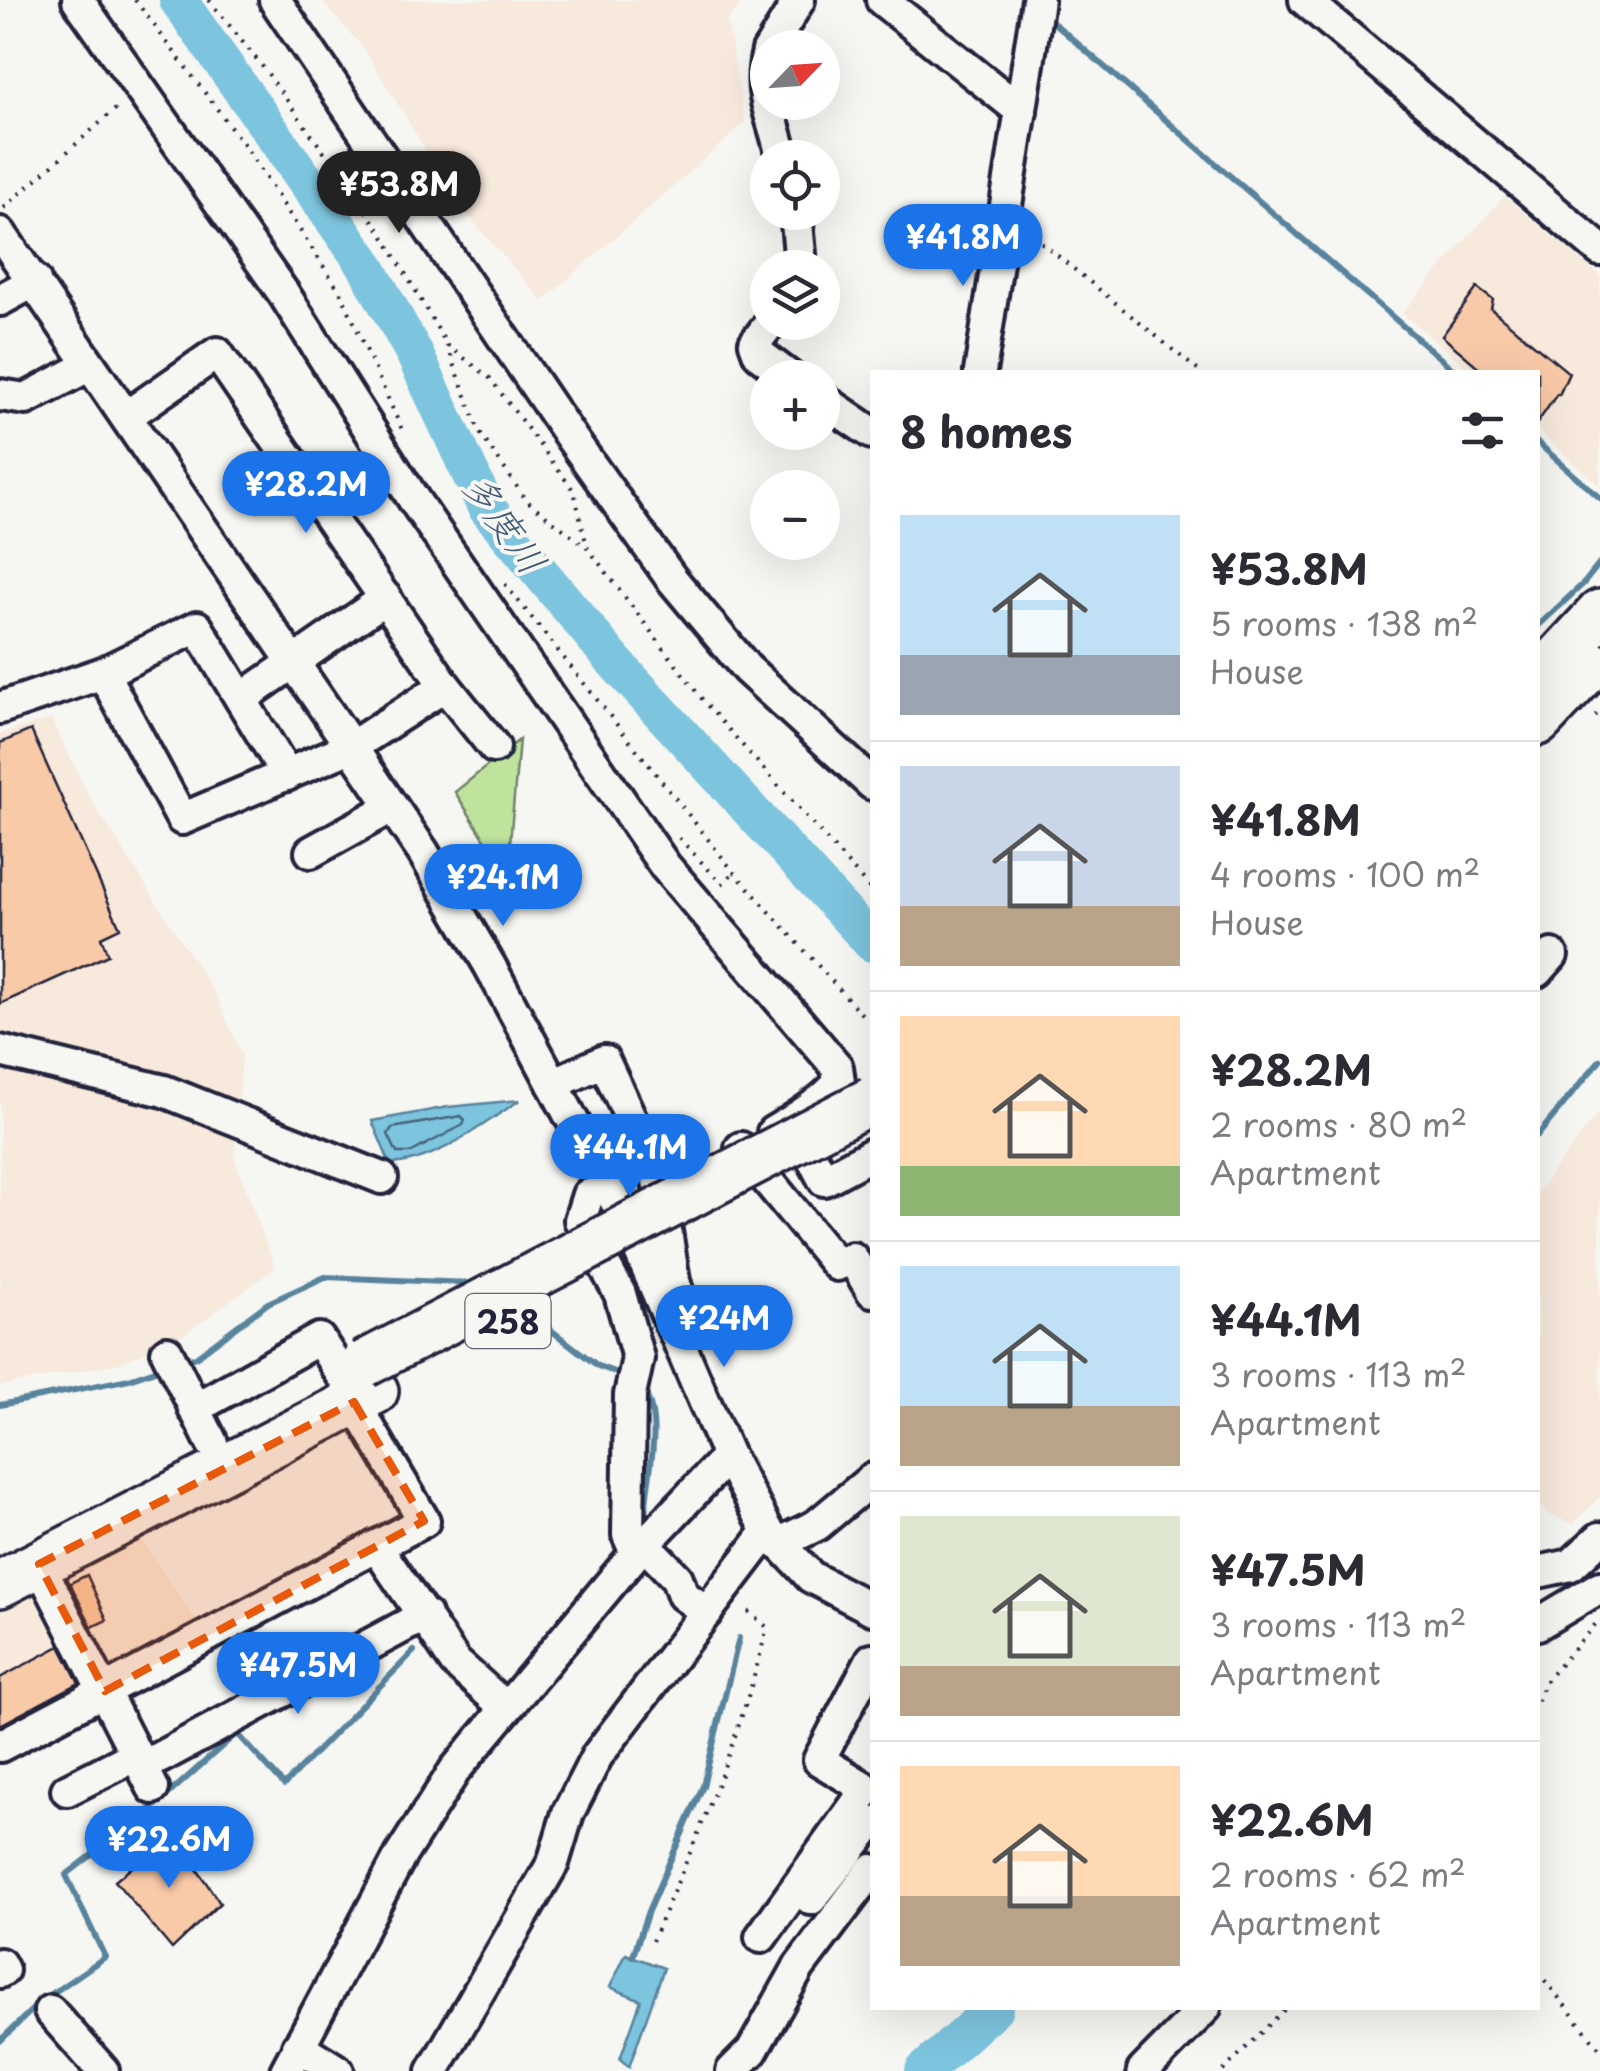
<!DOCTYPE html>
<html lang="en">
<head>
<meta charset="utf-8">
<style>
	body { margin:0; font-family:"Playpen Sans","Klee One",sans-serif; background:#f2f2f3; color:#2b2b33; height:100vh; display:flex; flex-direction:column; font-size:38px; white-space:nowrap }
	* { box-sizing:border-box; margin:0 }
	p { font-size:32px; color:#7c7c81 }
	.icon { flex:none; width:55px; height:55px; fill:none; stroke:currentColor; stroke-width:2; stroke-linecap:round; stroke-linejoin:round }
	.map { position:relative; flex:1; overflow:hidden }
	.details { position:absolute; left:870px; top:370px; width:670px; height:1640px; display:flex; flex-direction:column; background:#fff; border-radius:0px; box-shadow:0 10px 40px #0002 }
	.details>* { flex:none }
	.needle { width:65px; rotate:65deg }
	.controls { position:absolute; left:750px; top:30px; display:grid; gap:20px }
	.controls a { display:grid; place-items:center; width:90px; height:90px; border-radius:50%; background:#fff; box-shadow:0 10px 40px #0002; font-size:50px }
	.price { position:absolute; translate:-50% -85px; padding:0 22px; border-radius:35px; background:#1a73e8; color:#fff; font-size:32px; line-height:65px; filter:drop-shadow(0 2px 5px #0008) }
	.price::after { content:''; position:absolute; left:50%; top:60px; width:30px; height:22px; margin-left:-15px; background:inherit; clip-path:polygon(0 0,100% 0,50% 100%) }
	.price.active { background:#222; color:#fff }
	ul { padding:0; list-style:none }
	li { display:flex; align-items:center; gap:30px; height:250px; padding:0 30px }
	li+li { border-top:2px solid #e1e1e2 }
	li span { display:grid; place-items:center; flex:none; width:280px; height:200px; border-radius:0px; color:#555 }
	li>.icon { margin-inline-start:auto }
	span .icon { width:120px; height:120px; fill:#fffc; stroke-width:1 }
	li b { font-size:42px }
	h2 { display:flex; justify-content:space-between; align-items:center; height:120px; padding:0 30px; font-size:42px }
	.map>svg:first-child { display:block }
</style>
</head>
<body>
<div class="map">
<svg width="1600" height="2071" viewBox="0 0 1600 2071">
	<rect width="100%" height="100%" fill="#f6f6f2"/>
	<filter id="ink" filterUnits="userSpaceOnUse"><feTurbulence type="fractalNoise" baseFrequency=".01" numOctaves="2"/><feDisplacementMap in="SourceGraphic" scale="20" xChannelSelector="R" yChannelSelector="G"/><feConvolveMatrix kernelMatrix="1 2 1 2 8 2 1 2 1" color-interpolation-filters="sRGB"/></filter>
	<g filter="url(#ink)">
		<!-- built -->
		<g fill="#f7e9dc">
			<path d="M321,0h425l-19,20 18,103 -202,178 -82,-93 -96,-158z"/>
			<path d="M1504,196l96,80v210l-62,-56v-58h-66l-70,-59z"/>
			<path d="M51,719l40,81 124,194 27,62 -8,101 41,111 -92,67 -63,28 -120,23v-652z"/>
			<path d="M1600,1110v387l-27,27 -21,-8 -14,-12v-313z"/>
			<path d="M137,1534l63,92 -200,110v-128z"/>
		</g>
		<!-- green -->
		<path fill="#bfe39d" stroke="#70826c" stroke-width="2.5" d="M519,740l-10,114 -11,6 -43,-68z"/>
		<!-- water -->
		<g fill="#7dc4de" stroke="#59839d" stroke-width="2.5">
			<path d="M520,1100c-38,25 -84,62 -130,64l-18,-43 76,-14z"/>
			<path d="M626,1954l38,14 -35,99 -9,-8 21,-59 -31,-13z"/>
		</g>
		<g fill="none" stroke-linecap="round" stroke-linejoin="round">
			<!-- shore -->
			<path stroke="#46637c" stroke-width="2.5" d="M461,1116l4,4 -2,5 -53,28h-13l-9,-19 4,-6z"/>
			<!-- stream -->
			<g stroke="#59839d" stroke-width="6">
				<path d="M1047,17l409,355"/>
				<path d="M965,372l15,-95"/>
				<path d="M1538,443l62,55"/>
				<path d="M1538,626l46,-43 16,-20"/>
				<path d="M1538,1135l62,-75"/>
				<path d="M321,1137l69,27"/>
				<path d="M539,1321l59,45 27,10"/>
				<path d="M181,1362l15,-5 72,-54 57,-26 144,6"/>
				<path d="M640,1386c29,33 2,102 5,143"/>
				<path d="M0,1405l129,-26 35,-12"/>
				<path d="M633,1956l15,-45 55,-125 36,-148"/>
				<path d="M0,2041l40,-39 65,-45 -39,-82 89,-69 82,-73 47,52 130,-134"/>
			</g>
			<!-- river -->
			<g stroke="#7dc4de" stroke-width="38">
				<path d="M178,0l187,264 49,89 72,154 127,153 259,283"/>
				<path d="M924,2071l70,-63"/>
			</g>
		</g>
		<!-- building -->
		<g fill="#f9caa8" stroke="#22223b" stroke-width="2.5">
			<path d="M1477,288l16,12 -2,9 78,64 -10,22 -2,-1 -19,28v-50h-54l-42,-36z"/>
			<path d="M31,730l89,198 -19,9 7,18 -108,49v-261z"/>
			<path d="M87,1575l20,45 -15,7 -22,-44z"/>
			<path d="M60,1646l19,37 -79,42v-47z"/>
			<path d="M173,1834l47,69 -48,46 -57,-68z"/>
		</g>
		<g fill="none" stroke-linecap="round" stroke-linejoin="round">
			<!-- minor casing -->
			<g stroke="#22223b" stroke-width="38">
				<g id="minor">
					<path d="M78,0l206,294 130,206 251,366 172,201 2,15c-12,17 -48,40 -66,50"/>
					<path d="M275,0l297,439 99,139 76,91 125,115"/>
					<path d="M882,0l139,111"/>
					<path d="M1305,0l295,250"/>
					<path d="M770,48l29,-48"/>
					<path d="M768,51c-11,46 6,65 14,107"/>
					<path d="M796,212l4,42 -3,14"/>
					<path d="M0,233l423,619 67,114 139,260 99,230 40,75 43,46 61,32"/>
					<path d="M0,300l35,-19"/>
					<path d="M771,322l-16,21 4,11 32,24"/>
					<path d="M980,372l58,-372"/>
					<path d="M0,395l26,4 62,-33"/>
					<path d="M822,399l50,34"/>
					<path d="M103,673l94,-46 90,148"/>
					<path d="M445,686l49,61"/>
					<path d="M241,699l145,-101"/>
					<path d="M0,708l103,-35 79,146 171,-73 92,-60 -228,-333 -90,63"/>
					<path d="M311,852l81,-45"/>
					<path d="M1538,971l14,-16"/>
					<path d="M0,1051l164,40 218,87"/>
					<path d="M553,1084l51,-23 53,114 17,106 9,29"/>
					<path d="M793,1122l31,58 48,-26"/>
					<path d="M741,1148l96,117 15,-7 20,33"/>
					<path d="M588,1195l-8,25 40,74 18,64 -8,37 -2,140 8,18"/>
					<path d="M167,1352l45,91"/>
					<path d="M194,1409l125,-70 23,36"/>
					<path d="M644,1544l33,34 6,17 24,17"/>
					<path d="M778,1544l39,-19 55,-46"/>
					<path d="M376,1546l79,116 51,46"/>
					<path d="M39,1564l114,224"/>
					<path d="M1538,1572l33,-7 29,-27"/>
					<path d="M1538,1624l62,-37"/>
					<path d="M0,1746l424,-225 -70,-119"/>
					<path d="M142,1767l283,-152"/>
					<path d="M67,1790l69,-35"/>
					<path d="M811,1899l61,-77"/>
					<path d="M761,1937l106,-148 -48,-29 53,-101"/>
					<path d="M0,1964l3,6 -3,2"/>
					<path d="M50,2011l53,60"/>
					<path d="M298,2046l40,25"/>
					<path d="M286,2071l115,-216 54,-85 181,-217 92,-97"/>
					<path d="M433,2071l120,-208 15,-50 29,-57 171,-225"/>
					<path d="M732,2071l20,-20 47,-84 73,-97"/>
					<path d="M1143,2071l62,-63"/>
				</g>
			</g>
			<!-- highway casing -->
			<g stroke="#22223b" stroke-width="52">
				<g id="highway">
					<path d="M1538,680l62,-67"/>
					<path d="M1538,722l54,-57"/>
					<path d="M0,1584l375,-193"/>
				</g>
			</g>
			<!-- path -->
			<g stroke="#22223b" stroke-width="4" stroke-dasharray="2.5 8" stroke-linecap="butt">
				<path d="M135,0l110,146 96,147 62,139"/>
				<path d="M209,0l57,71 117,164 64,110 42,32 85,114 13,56 118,156 167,188"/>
				<path d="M4,208l116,-103"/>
				<path d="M1025,229l175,143"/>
				<path d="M447,345l33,88 46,67 59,46"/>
				<path d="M505,584l229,288 132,147"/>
				<path d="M1595,716l5,-5"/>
				<path d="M679,838l43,46 12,-12"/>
				<path d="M1538,1701l5,-17 57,-65"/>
				<path d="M652,1941c45,-103 89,-204 115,-314l-25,-21"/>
				<path d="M1538,1972l62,77"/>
				<path d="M1223,2071l63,-63"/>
			</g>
			<!-- minor -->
			<use href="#minor" stroke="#f6f6f2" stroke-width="30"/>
			<!-- highway -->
			<use href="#highway" stroke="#f6f6f2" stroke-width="45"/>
			<!-- highway-bridge casing -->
			<g stroke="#22223b" stroke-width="52" stroke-linecap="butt">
				<path id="highway-bridge" d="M364,1364l508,-264"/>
			</g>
			<!-- highway-bridge -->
			<use href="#highway-bridge" stroke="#f6f6f2" stroke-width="45"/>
		</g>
	</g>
	<!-- marked area -->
	<path fill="#e8590c" fill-opacity="0.2" stroke="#e8590c" stroke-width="8" stroke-dasharray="20 12" stroke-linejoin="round" d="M354,1402l70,119 -319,170 -66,-127z"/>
	<g text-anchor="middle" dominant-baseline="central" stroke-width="8" stroke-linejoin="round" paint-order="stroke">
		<!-- shield labels -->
		<rect fill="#f6f6f2" stroke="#626272" stroke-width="2.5" x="465.5" y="1294" width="85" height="54" rx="8"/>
		<g font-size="32" font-weight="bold" fill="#22223b">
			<text x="508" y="1321">258</text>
		</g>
		<!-- water labels -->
		<g font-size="38" font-style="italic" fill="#425b74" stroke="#f6f6f2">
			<text transform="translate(506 522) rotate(55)">多度川</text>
		</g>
	</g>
</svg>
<div class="controls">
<a><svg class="needle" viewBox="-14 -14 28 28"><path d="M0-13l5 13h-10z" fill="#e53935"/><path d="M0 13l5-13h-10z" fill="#7c7c81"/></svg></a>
<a><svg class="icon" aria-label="locate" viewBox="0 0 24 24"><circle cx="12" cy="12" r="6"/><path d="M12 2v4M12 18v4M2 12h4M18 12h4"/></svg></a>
<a><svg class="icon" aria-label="layers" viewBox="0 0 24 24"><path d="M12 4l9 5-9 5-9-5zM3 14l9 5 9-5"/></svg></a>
<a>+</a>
<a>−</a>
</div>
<b class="price active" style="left:399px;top:236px">¥53.8M</b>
<b class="price" style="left:963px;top:289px">¥41.8M</b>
<b class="price" style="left:306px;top:536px">¥28.2M</b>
<b class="price" style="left:503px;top:929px">¥24.1M</b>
<b class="price" style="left:630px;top:1199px">¥44.1M</b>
<b class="price" style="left:724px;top:1370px">¥24M</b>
<b class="price" style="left:298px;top:1717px">¥47.5M</b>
<b class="price" style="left:169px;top:1891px">¥22.6M</b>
<section class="details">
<h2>8 homes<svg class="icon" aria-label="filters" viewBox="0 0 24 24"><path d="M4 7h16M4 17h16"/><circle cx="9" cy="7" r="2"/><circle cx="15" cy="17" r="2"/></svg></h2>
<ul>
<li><span style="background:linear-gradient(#bfe0f5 70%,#9aa5b1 0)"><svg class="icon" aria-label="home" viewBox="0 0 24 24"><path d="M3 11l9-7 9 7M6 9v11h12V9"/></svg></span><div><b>¥53.8M</b><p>5 rooms · 138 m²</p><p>House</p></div></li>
<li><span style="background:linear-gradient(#c9d6e8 70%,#b9a48a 0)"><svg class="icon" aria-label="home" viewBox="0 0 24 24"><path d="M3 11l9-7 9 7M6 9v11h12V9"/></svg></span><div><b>¥41.8M</b><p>4 rooms · 100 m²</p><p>House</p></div></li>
<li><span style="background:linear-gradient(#ffd9b3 75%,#8fb573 0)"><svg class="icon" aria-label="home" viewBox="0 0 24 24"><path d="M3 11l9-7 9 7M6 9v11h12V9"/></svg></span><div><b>¥28.2M</b><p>2 rooms · 80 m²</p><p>Apartment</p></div></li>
<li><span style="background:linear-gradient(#bfe0f5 70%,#b9a48a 0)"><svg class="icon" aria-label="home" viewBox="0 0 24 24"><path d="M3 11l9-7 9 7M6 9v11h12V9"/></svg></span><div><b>¥44.1M</b><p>3 rooms · 113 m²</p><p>Apartment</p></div></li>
<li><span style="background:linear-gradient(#dfe7d0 75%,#b9a48a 0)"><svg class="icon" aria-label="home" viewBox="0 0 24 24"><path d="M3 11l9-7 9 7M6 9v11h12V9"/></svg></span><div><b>¥47.5M</b><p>3 rooms · 113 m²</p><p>Apartment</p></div></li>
<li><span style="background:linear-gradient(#ffd9b3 65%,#b9a48a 0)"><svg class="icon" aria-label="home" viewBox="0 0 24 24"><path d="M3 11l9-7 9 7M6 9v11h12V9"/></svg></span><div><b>¥22.6M</b><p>2 rooms · 62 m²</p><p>Apartment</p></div></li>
</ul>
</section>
</div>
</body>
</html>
